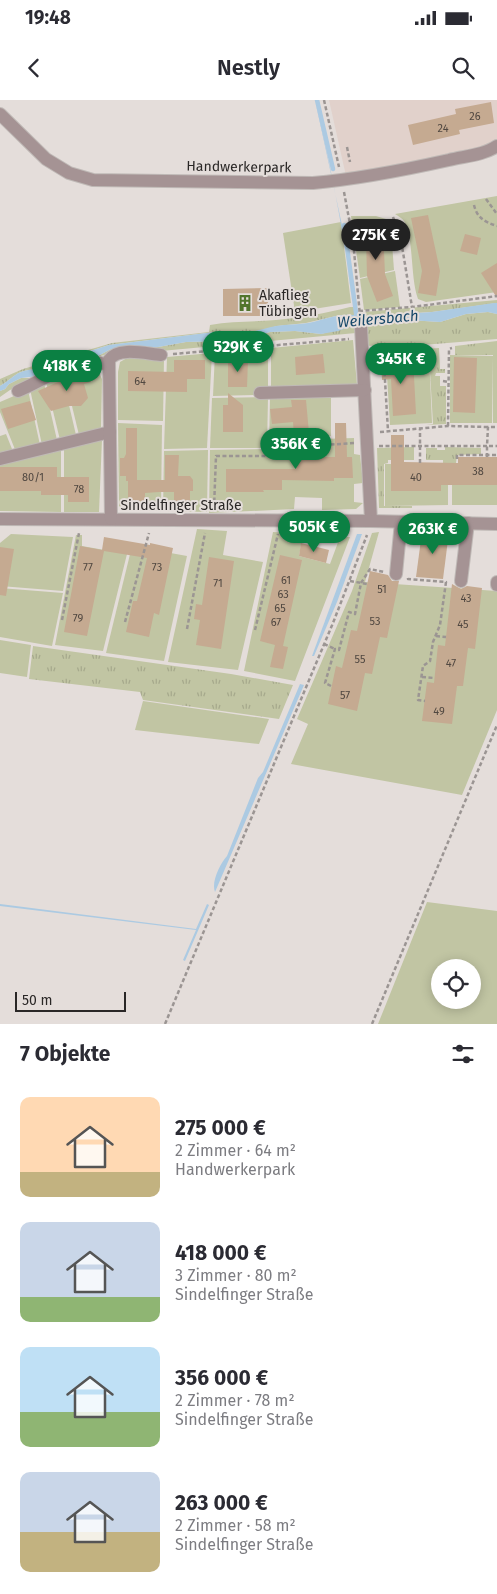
<!DOCTYPE html>
<html lang="de">
<head>
<meta charset="utf-8">
<style>
	body { margin:0; font-family:"Fira Sans",sans-serif; background:#f7f7f7; color:#2b2b33; height:100vh; display:flex; flex-direction:column; font-size:19px; white-space:nowrap }
	* { box-sizing:border-box; margin:0 }
	p { font-size:16px; color:#7c7c81 }
	.icon { flex:none; width:28px; height:28px; fill:none; stroke:currentColor; stroke-width:2; stroke-linecap:round; stroke-linejoin:round }
	.map { position:relative; height:924px; overflow:hidden }
	.details { display:flex; flex-direction:column; background:#fff; flex:1 }
	.details>* { flex:none }
	.tools { position:absolute; left:431px; top:859px; display:grid; gap:10px }
	.tools a { display:grid; place-items:center; width:50px; height:50px; border-radius:50%; background:#fff; box-shadow:0 2px 12px #0003; font-size:25px }
	.scale { position:absolute; left:15px; bottom:12px; width:111px; box-sizing:border-box; padding-left:5px; border:2px solid #2a2726; border-top:0; font-size:14px; line-height:18px; white-space:nowrap; color:#2a2726; -webkit-text-stroke:4px #e4ddda; paint-order:stroke }
	.price { position:absolute; translate:-50% -42px; padding:0 11px; border-radius:18px; background:#0b8043; color:#fff; font-size:16px; line-height:32px; filter:drop-shadow(0 1px 2px #0008) }
	.price::after { content:''; position:absolute; left:50%; top:30px; width:15px; height:11px; margin-left:-8px; background:inherit; clip-path:polygon(0 0,100% 0,50% 100%) }
	.price.selected { background:#222; color:#fff }
	ul { padding:0; list-style:none }
	li { display:flex; align-items:center; gap:15px; height:125px; padding:0 20px }
	li span { display:grid; place-items:center; flex:none; width:140px; height:100px; border-radius:10px; color:#555 }
	li>.icon { margin-inline-start:auto }
	span .icon { width:60px; height:60px; fill:#fffc; stroke-width:1 }
	li b { font-size:21px }
	h2 { display:flex; justify-content:space-between; align-items:center; height:60px; padding:0 20px; font-size:21px }
	.status { display:flex; justify-content:space-between; align-items:center; height:35px; padding:0 25px; background:#fff; direction:ltr }
	.status svg { height:14px; fill:currentColor }
	header { display:flex; justify-content:space-between; align-items:center; height:65px; padding:0 20px; background:#fff; font-size:22px; font-weight:600 }
	.map>svg:first-child { display:block }
</style>
</head>
<body>
<div class="status"><b>19:48</b><svg viewBox="0 0 49 12"><path d="M0 12V9h3v3zM5 12V6h3v6zM10 12V3h3v9zM15 12V0h3v12zM26 1h20v11H26zM47 4h2v5h-2z"/></svg></div>
<header><svg class="icon" aria-label="back" viewBox="0 0 24 24"><path d="M15 5l-7 7 7 7"/></svg>Nestly<svg class="icon" aria-label="search" viewBox="0 0 24 24"><circle cx="10" cy="10" r="6"/><path d="M15 15l6 6"/></svg></header>
<div class="map">
<svg width="497" height="924" viewBox="0 0 497 924">
	<defs>
		<pattern id="grass-tufts" width="24" height="20" patternUnits="userSpaceOnUse" patternTransform="scale(1.25)"><rect width="24" height="20" fill="#c1c5a3"/><path d="M3 7l-1-3M5 7V3M7 7l1-3M15 17l-1-3M17 17v-4M19 17l1-3" fill="none" stroke="#a6a98c"/></pattern>
	</defs>
	<rect width="100%" height="100%" fill="#e4ddda"/>
	<!-- built -->
	<path fill="#e1d1cb" d="M329,0h168v46l-151,30z"/>
	<!-- grass -->
	<g fill="url(#grass-tufts)">
		<path d="M497,200v3l-65,9 -68,4v-4z"/>
		<path d="M350,207h4l1,8 -19,1 -30,7 -29,3 -24,7 -17,1 -13,-3 -114,14 -60,19c-9,7 -17,4 -28,8 -8,3 -13,10 -21,14v-7l23,-10 89,-26 97,-11 1,-7c22,-4 44,-3 66,-5 25,-2 50,-7 74,-13z"/>
		<path d="M488,212l9,2v25l-112,9 -1,-3 -18,1 -1,-23 44,-3 31,2 26,-8z"/>
		<path d="M357,224l-1,9 -195,18 -50,2 -38,11 -63,26 -10,7v-6l5,-2 4,-5 12,-6h9l28,-13 18,-6 22,-3 13,-7h36l39,-7 38,-1 8,2 38,-11 25,-1 26,3z"/>
		<path d="M497,241v82h-4v-68h-38v-9z"/>
		<path d="M439,248l1,21h5v4h-9l-1,3h5v10h6v38l-20,1 7,-1 -4,-70 -38,3v-6z"/>
		<path d="M414,347v13h-26v3l-4,1v42h28v2h-33l-2,-60z"/>
		<path d="M445,347l36,1v6l-24,1 -1,8h-13v-3h-17v-12h11v2h8z"/>
		<path d="M33,546l198,28 62,11 -14,34 -136,-19 -3,-8 -111,-13z"/>
	</g>
	<!-- green -->
	<g fill="#c1c5a3" fill-rule="evenodd">
		<path d="M497,96v96l-71,10 -8,-3c-8,-22 -4,-62 -14,-78 -2,-3 -6,-5 -9,-7z"/>
		<path d="M351,116h25l10,3 5,11 3,40 -34,8z"/>
		<path d="M341,122l10,81 -56,9 -12,-79z"/>
		<path d="M395,171l5,36 -36,3 -4,-31z"/>
		<path d="M353,240l4,45 -86,3v-40z"/>
		<path d="M268,248v41h-13l-1,6 -41,1 2,-43z"/>
		<path d="M212,253l-5,95 -43,1 3,-92z"/>
		<path d="M429,255l3,68 -42,2 -4,-66z"/>
		<path d="M450,255l43,1 -1,67h-42z"/>
		<path d="M164,257l-1,64 -45,-1v-48l2,-10 7,-4z"/>
		<path d="M90,267l7,2 5,10 -1,50 -22,6 -15,-62z"/>
		<path d="M62,275l14,60 -16,5 -14,-58z"/>
		<path d="M44,283l13,57 -15,5 -12,-56z"/>
		<path d="M28,290l12,55 -24,7 -16,-40v-10z"/>
		<path d="M331,293v43l-42,2 -16,9h-4l1,-50z"/>
		<path d="M268,297l-1,51h-57l2,-50z"/>
		<path d="M118,323l44,2 -1,86 -37,-1 -5,-4z"/>
		<path d="M6,334l10,25 45,-10v63l-61,-1v-75z"/>
		<path d="M354,338v16l6,1 3,28 -9,1v18l9,1 -7,6 -34,1v-12l-27,-1 -1,12 -85,4 1,-63 63,-1 17,-9z"/>
		<path d="M102,339l-3,73h-35v-63z"/>
		<path d="M208,350l-1,62 -44,-1 1,-60z"/>
		<rect x="452" y="363" width="45" height="42"/>
		<path d="M385,364h63v41l-63,1z"/>
		<path d="M197,429l30,2 -4,24 40,7 -25,108 -70,-8z"/>
		<path d="M273,432l30,2 -4,22 31,8 10,-27h10l-55,144 -51,-10z"/>
		<path d="M379,432l-14,50 132,9v119l-35,85 -171,-31 17,-40 -11,-5 55,-128 20,-58z"/>
		<path d="M11,434l62,3 -10,54 -63,-5v-43z"/>
		<path d="M76,435h6v11l45,8 -24,97 -48,-6z"/>
		<path d="M132,446l55,10 -23,105 -58,-8z"/>
		<path d="M0,488l63,5 -11,53 -52,-9z"/>
		<path d="M0,540l31,5 -4,32 -27,-4z"/>
		<path d="M143,601l126,18 -10,25 -124,-14z"/>
		<path d="M427,802l70,9v113h-119zM440,868h32v32h-32z"/>
	</g>
	<!-- water -->
	<g fill="#accae2">
		<path d="M315,0c17,71 31,143 39,216l7,1 71,-5 62,-9h3v11l-9,-2 -22,2 -26,8 -31,-2 -29,2 -25,3 -17,6 -17,3 -26,-3 -25,1 -38,11 -8,-2 -38,1 -39,7h-36l-13,7 -22,3 -18,6 -19,11 -18,2 -12,6 -4,5 -5,2v-5c8,-4 13,-11 21,-14 10,-4 19,-1 28,-8l60,-19 114,-14c22,5 33,-1 53,-5 11,-2 21,-1 32,-3 15,-3 30,-10 46,-8l-12,-90z"/>
		<path d="M357,434h5l-25,68 -23,54h-2z"/>
		<path d="M300,584l4,1 -89,207c-4,-10 5,-28 12,-36l31,-78 5,-6z"/>
		<path d="M0,804l196,25 11,-25 2,1 -24,56 -2,-1 13,-30 -196,-24z"/>
	</g>
	<g fill="none" stroke-linecap="round" stroke-linejoin="round">
		<!-- stream -->
		<g stroke="#accae2" stroke-width="4.5">
			<path d="M317,0l16,69"/>
			<path d="M344,125l13,95"/>
		</g>
	</g>
	<!-- building -->
	<g fill="#c5aa91">
		<path d="M491,2l3,21 -35,7 1,4 -47,11 -5,-20 48,-11 -1,-5z"/>
		<path d="M428,115l12,56 -4,25 -18,-3 4,-22 -11,-53z"/>
		<path d="M365,120l17,1 -2,30h4l1,23 8,22 -16,6 -10,-26 -1,-38h-2z"/>
		<path d="M465,134l16,4 -4,17 -17,-4z"/>
		<path d="M497,163v35l-16,-25z"/>
		<path d="M268,188v28h-45v-27z"/>
		<path d="M323,254l2,19 -29,2 -1,-18z"/>
		<path d="M454,257l23,1 -2,55 -22,-1z"/>
		<path d="M413,258l3,56 -23,2 -2,-37 -9,1 -1,-20z"/>
		<path d="M174,260h31v19h-18v13l-59,-1v-20l46,1z"/>
		<path d="M228,260h20l-1,27h-19z"/>
		<path d="M88,271l3,11 -7,2 4,14 -7,8h-12l-18,5 -13,-20 20,-9v-1l5,-3z"/>
		<path d="M228,293l15,12v27h-20v-27h5z"/>
		<path d="M291,300h15l3,33 -15,2 -1,-13 -21,2 -2,-15 22,-2z"/>
		<path d="M30,301l6,19 -28,9 -7,-20z"/>
		<path d="M335,323h11l1,34h5l1,21h-19v3l-52,-1v10h-19l1,2h-38v-23h70v-12h39z"/>
		<path d="M126,328h11v52h28v-25h14l-1,21h12l3,4v11h-3v10h-16v-9h-15l-14,1v8h-17v-20h-2v-5h-6v-18h4l2,-4z"/>
		<path d="M391,335h13v27l54,1v-6h39v28h-56v6h-50z"/>
		<path d="M0,367h57v10h32v25h-21v-7h-27v-4h-41z"/>
		<path d="M422,432h27l-6,47 -27,-2z"/>
		<path d="M104,437l46,8v-2l23,5 -14,67 -5,-2 -5,24 -23,-5 7,-31h4l10,-43 -43,-7 -17,85 -23,-4 16,-86 22,4z"/>
		<path d="M301,443l28,7 -3,13 -27,-7z"/>
		<path d="M0,447l14,2 -8,47 -6,-1z"/>
		<path d="M280,455l22,5 -19,86 5,1 -5,22 -13,-2 5,-22 -15,-4z"/>
		<path d="M209,457l25,4 -13,88 -25,-4 4,-25 -6,-1 2,-15 6,1z"/>
		<path d="M370,471l18,4 4,6h7l-12,57 -7,-1 -8,37 -7,-1 -8,38 -29,-7 8,-38 6,2 9,-38 6,1z"/>
		<path d="M452,484l9,5 6,-3 15,2 -7,61 -7,-1 -5,38h-6l-5,38 -30,-3 5,-39 7,1 4,-38 7,1z"/>
	</g>
	<g fill="none" stroke-linecap="round" stroke-linejoin="round">
		<!-- minor casing -->
		<g stroke="#bfb9b6" stroke-width="14">
			<g id="minor">
				<path d="M0,14l46,45 23,14 24,7 220,3c46,-4 91,-13 136,-23 16,-4 35,-5 48,-14"/>
				<path d="M361,227l10,194"/>
				<path d="M18,291c27,-11 60,-37 90,-26"/>
				<path d="M260,293l105,-3"/>
				<path d="M0,359l110,-27"/>
				<path d="M0,419l371,2 126,3"/>
				<path d="M111,419l-2,-159c9,-14 38,-6 52,-5"/>
				<path d="M396,474l5,-52"/>
				<path d="M461,481l7,-58"/>
				<path d="M497,485v-3"/>
			</g>
		</g>
		<!-- path -->
		<g stroke="#9b9593" stroke-width="2.5" stroke-dasharray="4 2.5" stroke-linecap="butt">
			<path d="M324,0l15,67"/>
			<path d="M347,47l3,15"/>
			<path d="M344,92l9,48 7,76"/>
			<path d="M486,99l11,15"/>
			<path d="M474,105c3,13 11,17 23,21"/>
			<path d="M393,117l8,23 11,67"/>
			<path d="M359,211l53,-4 85,-11"/>
			<path d="M376,248l7,-1 5,84"/>
			<path d="M173,254l176,-15"/>
			<path d="M443,281l5,1"/>
			<path d="M448,326l1,-77 3,-1"/>
			<path d="M380,332l68,-6 40,1"/>
			<path d="M379,346h108l1,-19h9"/>
			<path d="M487,357v-11h10"/>
			<path d="M457,359v-4h40"/>
			<path d="M420,363v-34"/>
			<path d="M214,408l2,-52h63l16,-9 59,-4"/>
			<path d="M408,478v1l38,3 -6,43 -7,17 -3,19 -7,5 -5,34 7,1"/>
			<path d="M350,481l17,3"/>
			<path d="M62,520l17,-87"/>
			<path d="M125,522l24,-89"/>
			<path d="M187,529l18,-96"/>
			<path d="M255,530l23,-96"/>
			<path d="M436,536l10,1"/>
			<path d="M324,544l11,5"/>
			<path d="M422,577l12,1"/>
			<path d="M331,586l-6,-3 10,-34 4,1 10,-38 6,2 6,-31 9,-14 14,3"/>
			<path d="M165,924l168,-401 34,-88"/>
			<path d="M372,924l125,-299"/>
		</g>
		<!-- minor -->
		<use href="#minor" stroke="#a59394" stroke-width="12"/>
	</g>
	<!-- icons -->
	<defs>
		<g id="building-bare" transform="scale(1.35)"><path d="M-4-6H4V6H1V3H-1V6H-4ZM-2.5-4.3h1.7v1.8h-1.7ZM.8-4.3h1.7v1.8H.8ZM-2.5-1h1.7V.8h-1.7ZM.8-1h1.7V.8H.8Z" fill="#52752d" stroke="#e4ddda" stroke-width="2.5" paint-order="stroke"/></g>
	</defs>
	<g fill-rule="evenodd">
		<use href="#building-bare" x="245" y="203"/>
	</g>
	<g text-anchor="middle" dominant-baseline="central" stroke-width="4" stroke-linejoin="round" paint-order="stroke">
		<!-- number labels -->
		<g font-size="11" fill="#514841">
			<text x="475" y="16">26</text>
			<text x="443" y="28">24</text>
			<text x="140" y="281">64</text>
			<text x="478" y="371">38</text>
			<text x="33" y="377">80/1</text>
			<text x="416" y="377">40</text>
			<text x="79" y="389">78</text>
			<text x="88" y="467">77</text>
			<text x="157" y="467">73</text>
			<text x="286" y="480">61</text>
			<text x="218" y="483">71</text>
			<text x="382" y="489">51</text>
			<text x="283" y="494">63</text>
			<text x="466" y="498">43</text>
			<text x="280" y="508">65</text>
			<text x="78" y="518">79</text>
			<text x="375" y="521">53</text>
			<text x="276" y="522">67</text>
			<text x="463" y="524">45</text>
			<text x="360" y="559">55</text>
			<text x="451" y="563">47</text>
			<text x="345" y="595">57</text>
			<text x="439" y="611">49</text>
		</g>
		<!-- street labels -->
		<g font-size="14" fill="#2a2726" stroke="#e4ddda">
			<text transform="translate(239 67) rotate(1)">Handwerkerpark</text>
			<text x="181" y="405">Sindelfinger Straße</text>
		</g>
		<!-- poi labels -->
		<g font-size="14" fill="#2a2726" stroke="#e4ddda" text-anchor="start">
			<text x="259" y="195">Akaflieg<tspan x="259" dy="16">Tübingen</tspan></text>
		</g>
		<!-- water labels -->
		<g font-size="15" font-style="italic" fill="#164869" stroke="#e4ddda">
			<text transform="translate(378 219) rotate(-5)">Weilersbach</text>
		</g>
	</g>
</svg>
<div class="tools">
<a><svg class="icon" aria-label="locate" viewBox="0 0 24 24"><circle cx="12" cy="12" r="6"/><path d="M12 2v4M12 18v4M2 12h4M18 12h4"/></svg></a>
</div>
<div class="scale">50 m</div>
<b class="price selected" style="left:376px;top:161px">275K €</b>
<b class="price" style="left:238px;top:273px">529K €</b>
<b class="price" style="left:401px;top:285px">345K €</b>
<b class="price" style="left:67px;top:292px">418K €</b>
<b class="price" style="left:296px;top:370px">356K €</b>
<b class="price" style="left:314px;top:453px">505K €</b>
<b class="price" style="left:433px;top:455px">263K €</b>
</div>
<section class="details">
<h2>7 Objekte<svg class="icon" aria-label="filters" viewBox="0 0 24 24"><path d="M4 7h16M4 17h16"/><circle cx="9" cy="7" r="2"/><circle cx="15" cy="17" r="2"/></svg></h2>
<ul>
<li><span style="background:linear-gradient(#ffd9b3 75%,#c2b280 0)"><svg class="icon" aria-label="home" viewBox="0 0 24 24"><path d="M3 11l9-7 9 7M6 9v11h12V9"/></svg></span><div><b>275 000 €</b><p>2 Zimmer · 64 m²</p><p>Handwerkerpark</p></div></li>
<li><span style="background:linear-gradient(#c9d6e8 75%,#8fb573 0)"><svg class="icon" aria-label="home" viewBox="0 0 24 24"><path d="M3 11l9-7 9 7M6 9v11h12V9"/></svg></span><div><b>418 000 €</b><p>3 Zimmer · 80 m²</p><p>Sindelfinger Straße</p></div></li>
<li><span style="background:linear-gradient(#bfe0f5 65%,#8fb573 0)"><svg class="icon" aria-label="home" viewBox="0 0 24 24"><path d="M3 11l9-7 9 7M6 9v11h12V9"/></svg></span><div><b>356 000 €</b><p>2 Zimmer · 78 m²</p><p>Sindelfinger Straße</p></div></li>
<li><span style="background:linear-gradient(#c9d6e8 60%,#c2b280 0)"><svg class="icon" aria-label="home" viewBox="0 0 24 24"><path d="M3 11l9-7 9 7M6 9v11h12V9"/></svg></span><div><b>263 000 €</b><p>2 Zimmer · 58 m²</p><p>Sindelfinger Straße</p></div></li>
</ul>
</section>
</body>
</html>
